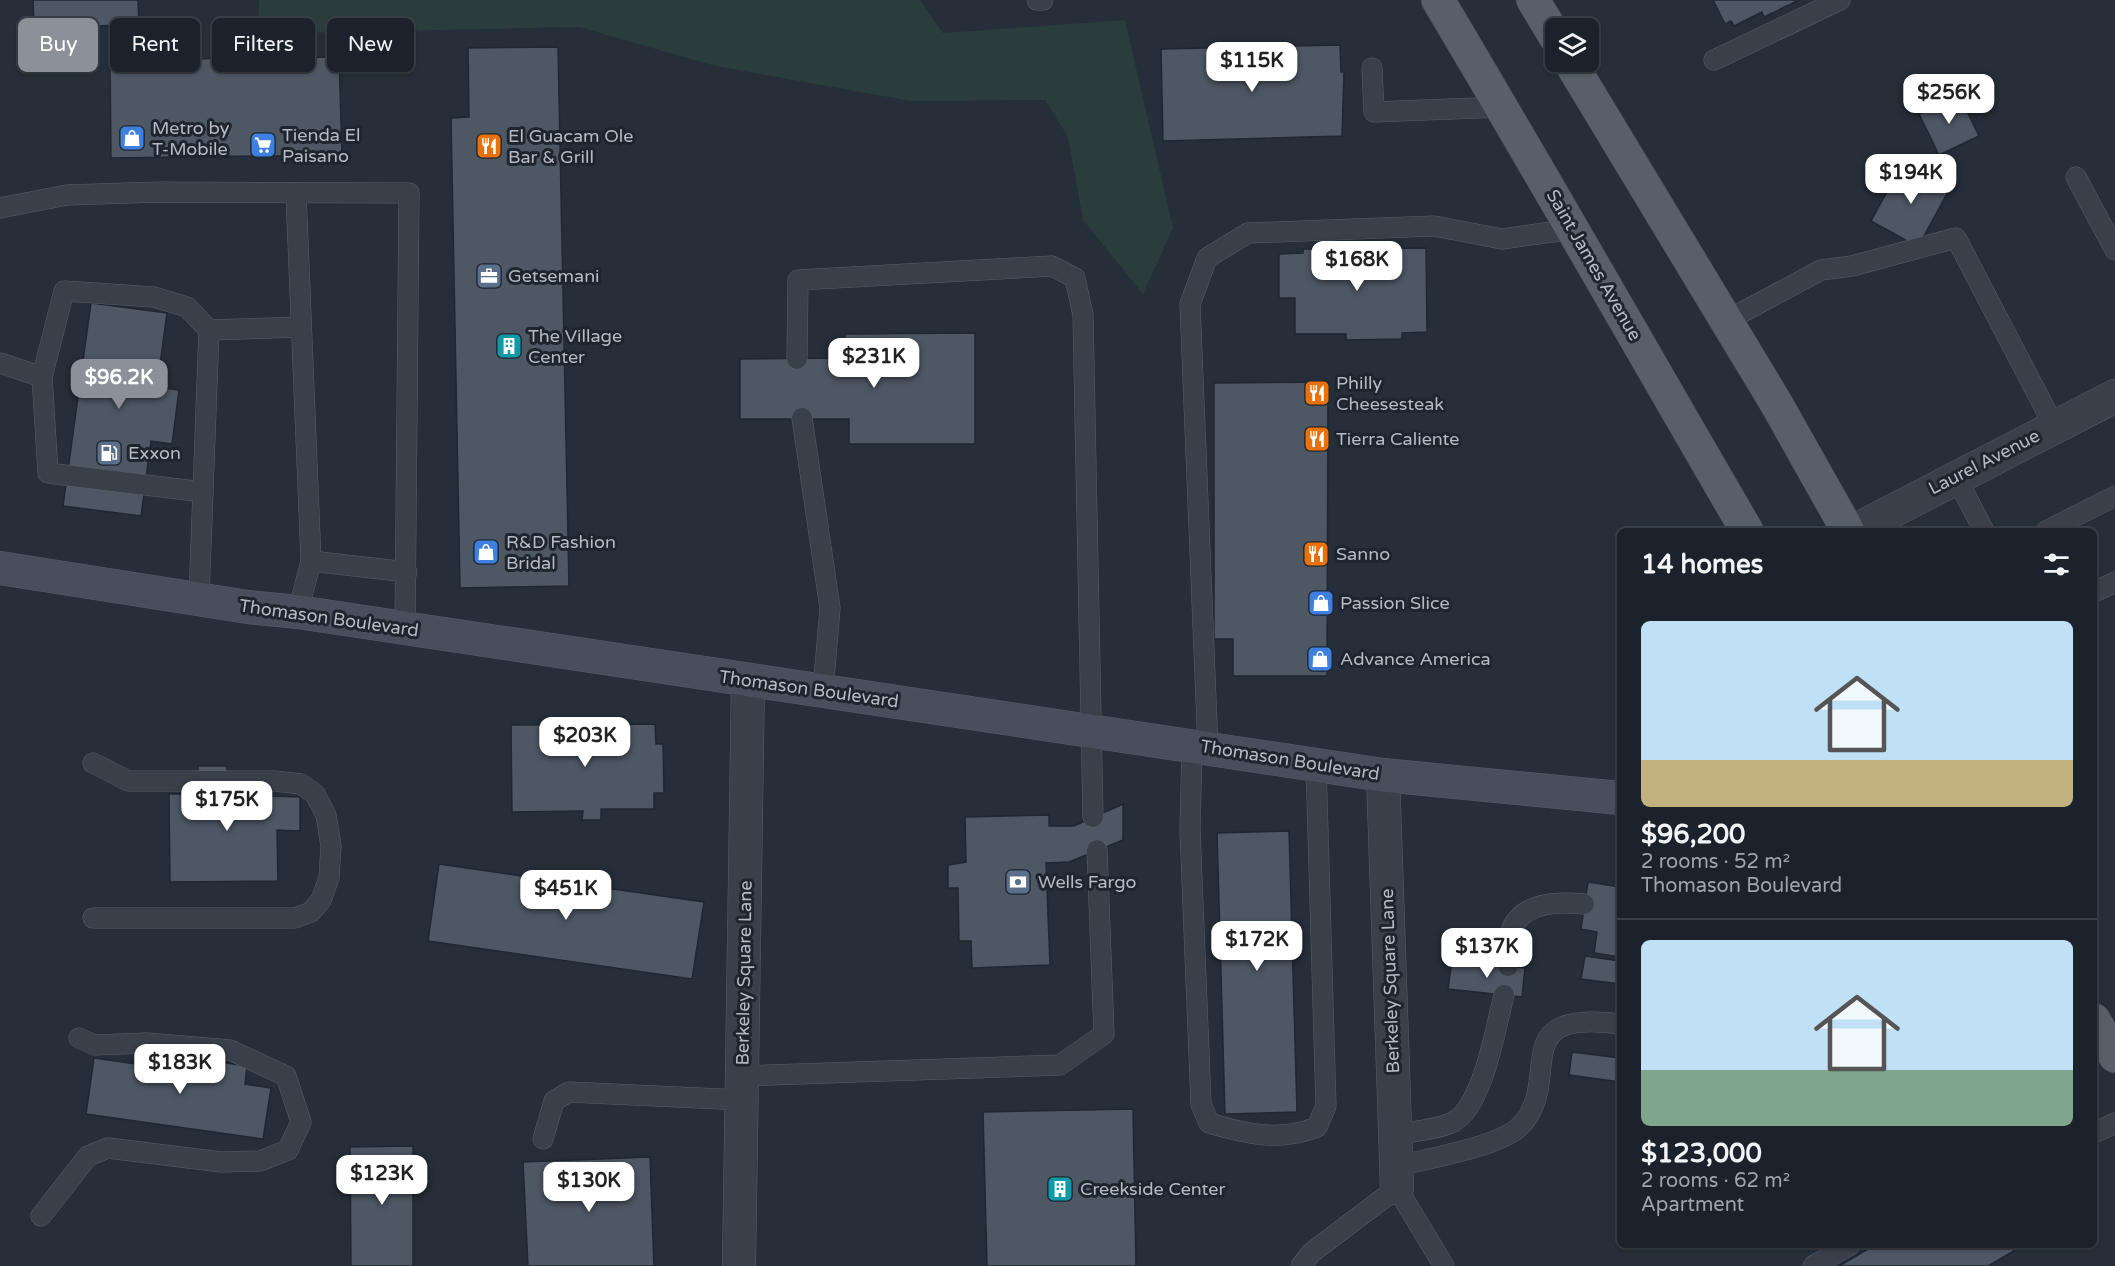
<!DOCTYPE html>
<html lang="en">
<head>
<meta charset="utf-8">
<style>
	body { margin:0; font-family:"Varela Round",sans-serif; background:#252a33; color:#f1f3f6; height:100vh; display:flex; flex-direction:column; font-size:22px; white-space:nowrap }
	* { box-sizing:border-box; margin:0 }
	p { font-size:20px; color:#a0a4a9 }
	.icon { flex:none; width:33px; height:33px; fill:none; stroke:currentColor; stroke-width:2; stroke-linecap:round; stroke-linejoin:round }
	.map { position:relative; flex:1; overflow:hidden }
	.side { position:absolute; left:1617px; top:528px; width:480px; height:720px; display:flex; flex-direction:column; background:#1c222b; border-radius:9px; box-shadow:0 2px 4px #0004,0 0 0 2px #3a3f47 }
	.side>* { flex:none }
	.banner { position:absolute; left:18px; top:18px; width:570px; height:54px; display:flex; gap:12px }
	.buttons { position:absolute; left:1545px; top:18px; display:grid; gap:12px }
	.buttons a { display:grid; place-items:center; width:54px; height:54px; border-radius:9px; background:#1c222b; box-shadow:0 2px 4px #0004,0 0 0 2px #3a3f47; font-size:30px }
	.price { position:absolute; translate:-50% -51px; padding:0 14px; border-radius:12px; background:#fff; color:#222; font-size:20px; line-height:39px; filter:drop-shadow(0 2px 3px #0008) }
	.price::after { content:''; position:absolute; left:50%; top:36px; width:18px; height:14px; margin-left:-9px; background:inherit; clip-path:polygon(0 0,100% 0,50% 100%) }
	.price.on { background:#8c9099; color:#fff }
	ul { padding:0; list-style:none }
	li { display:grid; align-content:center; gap:12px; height:318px; padding:0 24px }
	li+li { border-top:2px solid #3a3f47 }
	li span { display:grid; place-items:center; height:186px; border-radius:9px; color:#555 }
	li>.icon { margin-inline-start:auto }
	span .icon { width:108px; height:108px; fill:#fffc; stroke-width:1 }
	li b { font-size:26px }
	h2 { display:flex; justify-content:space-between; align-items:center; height:72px; padding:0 24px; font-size:26px }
	.tag { padding:0 21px; border-radius:9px; background:#1c222b; box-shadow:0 2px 4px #0004,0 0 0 2px #3a3f47; font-size:21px; line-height:54px }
	.tag.on { background:#8c9099; color:#fff }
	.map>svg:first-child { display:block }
</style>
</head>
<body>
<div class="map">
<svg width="2115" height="1266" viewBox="0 0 2115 1266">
	<rect width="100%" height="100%" fill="#252e39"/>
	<!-- green -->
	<path fill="#2a3c3c" d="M259,0h661l23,33 182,-13 48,208 -30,66 -60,-74 -15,-83 -23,-37 -134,1 -196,-35 -136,-39 -321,7z"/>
	<!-- building -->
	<g fill="#4e5865" stroke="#202731" stroke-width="1.5">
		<path d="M33,0h105l1,25 -105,2z"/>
		<path d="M1713,0h86l-35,17 -2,-5 -28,14 -3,-5 -6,3z"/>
		<path d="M1340,45l1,27h3l-2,64 -179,5 -2,-92z"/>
		<path d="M558,47l11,539 -109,2 -9,-470 18,-1 -1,-69z"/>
		<path d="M339,57l3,98 -231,3 -1,-98z"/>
		<path d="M1959,95l20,41 -40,19 -20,-41z"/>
		<path d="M1903,163l47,25 -32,59 -47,-26z"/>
		<path d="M1426,248l1,84 -25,1v6l-56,1v-6h-51v-36h-16v-44l24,-1v-4z"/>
		<path d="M91,303l76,10 -10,74 22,3 -7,54 -21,-3 -10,75 -78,-10z"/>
		<path d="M975,333v111h-126v-25h-109v-60l104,-1 1,-24z"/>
		<path d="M1328,382l-1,294h-94v-37h-19v-256z"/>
		<path d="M655,724l1,20h7l1,49h-10v16h-53v11h-19l1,-9 -71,1 -1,-87z"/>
		<path d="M198,766h29v29l73,2v34l-23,-1 1,51 -108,1 -1,-88h28z"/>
		<path d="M1123,804v36l-54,22 -23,1 4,102 -78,3 -1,-27h-12l-1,-53h-10v-23l18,-3 -1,-45 84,-2v11h25z"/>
		<path d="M1289,831l8,281 -72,2 -8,-281z"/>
		<path d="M439,864l265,38 -12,77 -264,-38z"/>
		<path d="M1588,882l32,5v70l-26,-4 3,-21 -16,-3z"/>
		<path d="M1585,956l35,5v23l-39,-5z"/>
		<path d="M1452,960l73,8 -3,29 -74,-8z"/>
		<path d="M1572,1052l48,6v24l-51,-7z"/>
		<path d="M158,1053l89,13 -2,18 26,4 -8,51 -177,-25 8,-56 63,9z"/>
		<path d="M1133,1109l3,157h-149l-4,-154z"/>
		<path d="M413,1146v120h-62l-1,-119z"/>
		<path d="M650,1157l4,109h-126l-5,-104z"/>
		<path d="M1875,1245h135l4,6 -26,15h-149z"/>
	</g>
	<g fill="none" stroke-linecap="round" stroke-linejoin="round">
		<!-- lane casing -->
		<g stroke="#575e68" stroke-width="21">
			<g id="lane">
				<path d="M1037,0h6"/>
				<path d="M1714,60l126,-60"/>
				<path d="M1372,68l2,44 128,-5"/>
				<path d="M2076,177l39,73"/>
				<path d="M296,193l15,368 -13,51"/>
				<path d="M0,208l67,-13 92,-3 250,1 -4,436"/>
				<path d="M1726,321l95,-51 31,-4 104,-28 98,188"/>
				<path d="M209,330l92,-3"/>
				<path d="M797,359l1,-79 254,-14 23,12 8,37 10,502"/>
				<path d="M0,363l42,14 22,-86 90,6 33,10 22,23 -10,268"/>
				<path d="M42,377l6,96 155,19"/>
				<path d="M802,418l28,190 -7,83"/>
				<path d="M1956,477l28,54"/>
				<path d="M2046,531l69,-35"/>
				<path d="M311,561l96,11"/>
				<path d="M2094,592l21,-10"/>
				<path d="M1192,746l-2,84 11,274 8,19c37,11 71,19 108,4l9,-21 -10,-342"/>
				<path d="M1208,749l-18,-445 17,-46 41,-25 186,-7 68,13 72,-10"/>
				<path d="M93,763l35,18h147l26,3 14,10 11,21 5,31 -2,32 -8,22 -10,12 -16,6h-202"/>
				<path d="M1508,966c1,-12 -1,-31 6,-42 15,-23 47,-22 70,-20"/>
				<path d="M742,1076l318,-11 44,-31 -7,-184"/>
				<path d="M2094,1133l21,-10"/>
				<path d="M1395,1134c19,-3 41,-4 58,-12 30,-15 43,-96 51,-127"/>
				<path d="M543,1139l11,-38 15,-9 173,8"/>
				<path d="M1395,1167c30,-8 102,-20 123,-39 49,-45 -17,-120 102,-104"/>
				<path d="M41,1216l47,-60 20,-8 113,14 39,-1 28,-11 13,-28 -15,-46 -56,-26 -83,-7 -52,2 -16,-7"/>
				<path d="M1301,1266l10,-13 86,-65 47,78"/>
				<path d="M1813,1266l37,-21"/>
			</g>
		</g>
		<!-- street casing -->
		<g stroke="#575e68" stroke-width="34">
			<g id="street">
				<path d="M1854,531l261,-135"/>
				<path d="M1383,775l14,413"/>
				<path d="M739,1266l9,-586"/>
			</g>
		</g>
		<!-- secondary casing -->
		<g stroke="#575e68" stroke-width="34">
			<path id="secondary" d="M0,568l248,39 50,5 1085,163 237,23"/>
		</g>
		<!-- primary casing -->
		<g stroke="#424953" stroke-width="34">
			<g id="primary">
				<path d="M1438,0c105,176 206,354 309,531"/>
				<path d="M1533,0l23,38"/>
				<path d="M1570,62l206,341 72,128"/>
				<path d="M2094,1020l21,36"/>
			</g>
		</g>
		<!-- lane -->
		<use href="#lane" stroke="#39404a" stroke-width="20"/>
		<!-- street -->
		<use href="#street" stroke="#39404a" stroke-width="33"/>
		<!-- secondary -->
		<use href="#secondary" stroke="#474f5c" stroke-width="33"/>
		<!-- primary -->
		<use href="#primary" stroke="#575f6a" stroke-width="33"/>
	</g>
	<!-- icons -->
	<defs>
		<g id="shop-square" transform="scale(1.35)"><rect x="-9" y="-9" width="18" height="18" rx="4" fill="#3f7fe0" stroke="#1e252f"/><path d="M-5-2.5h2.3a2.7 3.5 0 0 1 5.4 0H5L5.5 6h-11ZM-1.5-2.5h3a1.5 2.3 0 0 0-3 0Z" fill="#fff"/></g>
		<g id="supermarket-square" transform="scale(1.35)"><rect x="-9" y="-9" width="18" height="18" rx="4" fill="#3f7fe0" stroke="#1e252f"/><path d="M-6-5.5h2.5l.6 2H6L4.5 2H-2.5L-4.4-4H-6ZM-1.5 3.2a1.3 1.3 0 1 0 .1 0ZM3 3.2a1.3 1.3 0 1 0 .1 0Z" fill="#fff"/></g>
		<g id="restaurant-square" transform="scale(1.35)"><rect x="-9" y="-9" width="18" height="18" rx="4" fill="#e8710a" stroke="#1e252f"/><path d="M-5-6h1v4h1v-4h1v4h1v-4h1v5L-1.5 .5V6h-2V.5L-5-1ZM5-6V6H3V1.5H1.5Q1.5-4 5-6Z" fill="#fff"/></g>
		<g id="office-square" transform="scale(1.35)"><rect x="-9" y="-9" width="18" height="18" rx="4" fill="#5c6f8a" stroke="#1e252f"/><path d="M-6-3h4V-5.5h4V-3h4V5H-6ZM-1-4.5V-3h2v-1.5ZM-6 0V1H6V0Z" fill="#fff"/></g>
		<g id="building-square" transform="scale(1.35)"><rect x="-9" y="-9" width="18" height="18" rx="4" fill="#0f9aa8" stroke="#1e252f"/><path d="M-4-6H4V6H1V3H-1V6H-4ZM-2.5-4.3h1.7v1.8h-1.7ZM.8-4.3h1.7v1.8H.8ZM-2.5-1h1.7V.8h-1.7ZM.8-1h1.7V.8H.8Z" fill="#fff"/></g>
		<g id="fuel-square" transform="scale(1.35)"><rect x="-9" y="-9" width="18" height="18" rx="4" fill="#5c6f8a" stroke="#1e252f"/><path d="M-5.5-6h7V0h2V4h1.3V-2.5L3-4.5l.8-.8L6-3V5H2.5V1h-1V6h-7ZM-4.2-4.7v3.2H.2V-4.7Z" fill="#fff"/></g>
		<g id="bank-square" transform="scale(1.35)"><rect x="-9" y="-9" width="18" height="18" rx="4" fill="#5c6f8a" stroke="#1e252f"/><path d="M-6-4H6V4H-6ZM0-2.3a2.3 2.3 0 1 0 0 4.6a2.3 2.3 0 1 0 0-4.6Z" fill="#fff"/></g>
	</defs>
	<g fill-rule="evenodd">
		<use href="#shop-square" x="132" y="138"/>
		<use href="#supermarket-square" x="263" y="145"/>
		<use href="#restaurant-square" x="489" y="146"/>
		<use href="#office-square" x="489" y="276"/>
		<use href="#building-square" x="509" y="346"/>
		<use href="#restaurant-square" x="1317" y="393"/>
		<use href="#restaurant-square" x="1317" y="439"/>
		<use href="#fuel-square" x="109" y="453"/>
		<use href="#shop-square" x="486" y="552"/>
		<use href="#restaurant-square" x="1316" y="554"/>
		<use href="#shop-square" x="1321" y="603"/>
		<use href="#shop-square" x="1320" y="659"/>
		<use href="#bank-square" x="1018" y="882"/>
		<use href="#building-square" x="1060" y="1189"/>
	</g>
	<g text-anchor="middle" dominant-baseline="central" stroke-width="6" stroke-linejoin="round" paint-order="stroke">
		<!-- poi labels -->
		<g font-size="18" fill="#b4bbc5" stroke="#1e252f" text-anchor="start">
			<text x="152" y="128">Metro by<tspan x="152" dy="21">T-Mobile</tspan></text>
			<text x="282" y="135">Tienda El<tspan x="282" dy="21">Paisano</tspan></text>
			<text x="508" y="136">El Guacam Ole<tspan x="508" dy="21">Bar &amp; Grill</tspan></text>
			<text x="508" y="276">Getsemani</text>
			<text x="528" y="336">The Village<tspan x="528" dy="21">Center</tspan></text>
			<text x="1336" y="383">Philly<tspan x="1336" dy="21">Cheesesteak</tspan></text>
			<text x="1336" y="439">Tierra Caliente</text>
			<text x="128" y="453">Exxon</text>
			<text x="506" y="542">R&amp;D Fashion<tspan x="506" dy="21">Bridal</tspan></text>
			<text x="1336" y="554">Sanno</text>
			<text x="1340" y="603">Passion Slice</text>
			<text x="1340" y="659">Advance America</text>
			<text x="1038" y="882">Wells Fargo</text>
			<text x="1080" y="1189">Creekside Center</text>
		</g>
		<!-- street labels -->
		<g font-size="18" fill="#b4bbc5" stroke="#1e252f">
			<text transform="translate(1594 265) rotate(60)">Saint James Avenue</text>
			<text transform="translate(1984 462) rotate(-27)">Laurel Avenue</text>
			<text transform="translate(329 618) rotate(8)">Thomason Boulevard</text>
			<text transform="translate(809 689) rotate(8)">Thomason Boulevard</text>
			<text transform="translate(1290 760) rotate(9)">Thomason Boulevard</text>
			<text transform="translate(744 973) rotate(-89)">Berkeley Square Lane</text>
			<text transform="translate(1390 981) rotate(-92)">Berkeley Square Lane</text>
		</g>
	</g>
</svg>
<div class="buttons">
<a><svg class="icon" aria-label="layers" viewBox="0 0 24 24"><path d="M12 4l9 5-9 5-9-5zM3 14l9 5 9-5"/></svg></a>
</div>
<b class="price" style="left:1252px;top:93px">$115K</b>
<b class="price" style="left:1949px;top:125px">$256K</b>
<b class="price" style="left:1911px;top:205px">$194K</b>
<b class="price" style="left:1357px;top:292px">$168K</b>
<b class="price" style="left:874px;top:389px">$231K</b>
<b class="price on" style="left:119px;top:410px">$96.2K</b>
<b class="price" style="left:585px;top:768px">$203K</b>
<b class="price" style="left:227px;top:832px">$175K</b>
<b class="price" style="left:566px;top:921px">$451K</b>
<b class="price" style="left:1257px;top:972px">$172K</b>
<b class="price" style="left:1487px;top:979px">$137K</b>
<b class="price" style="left:180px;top:1095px">$183K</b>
<b class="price" style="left:382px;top:1206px">$123K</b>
<b class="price" style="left:589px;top:1213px">$130K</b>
<div class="banner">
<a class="tag on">Buy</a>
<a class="tag">Rent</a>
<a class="tag">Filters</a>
<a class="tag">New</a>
</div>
<section class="side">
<h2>14 homes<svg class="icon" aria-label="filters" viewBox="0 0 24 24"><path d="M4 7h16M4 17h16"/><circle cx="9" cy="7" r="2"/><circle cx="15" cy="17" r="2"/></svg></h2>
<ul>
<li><span style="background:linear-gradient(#bfe0f5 75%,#c2b280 0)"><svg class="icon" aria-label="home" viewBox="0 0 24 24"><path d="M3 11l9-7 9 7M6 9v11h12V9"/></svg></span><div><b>$96,200</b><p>2 rooms · 52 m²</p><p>Thomason Boulevard</p></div></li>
<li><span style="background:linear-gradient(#bfe0f5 70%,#7fa58c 0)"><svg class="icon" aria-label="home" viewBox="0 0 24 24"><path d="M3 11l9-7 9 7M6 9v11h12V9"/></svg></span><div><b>$123,000</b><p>2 rooms · 62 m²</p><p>Apartment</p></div></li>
</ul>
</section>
</div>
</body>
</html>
